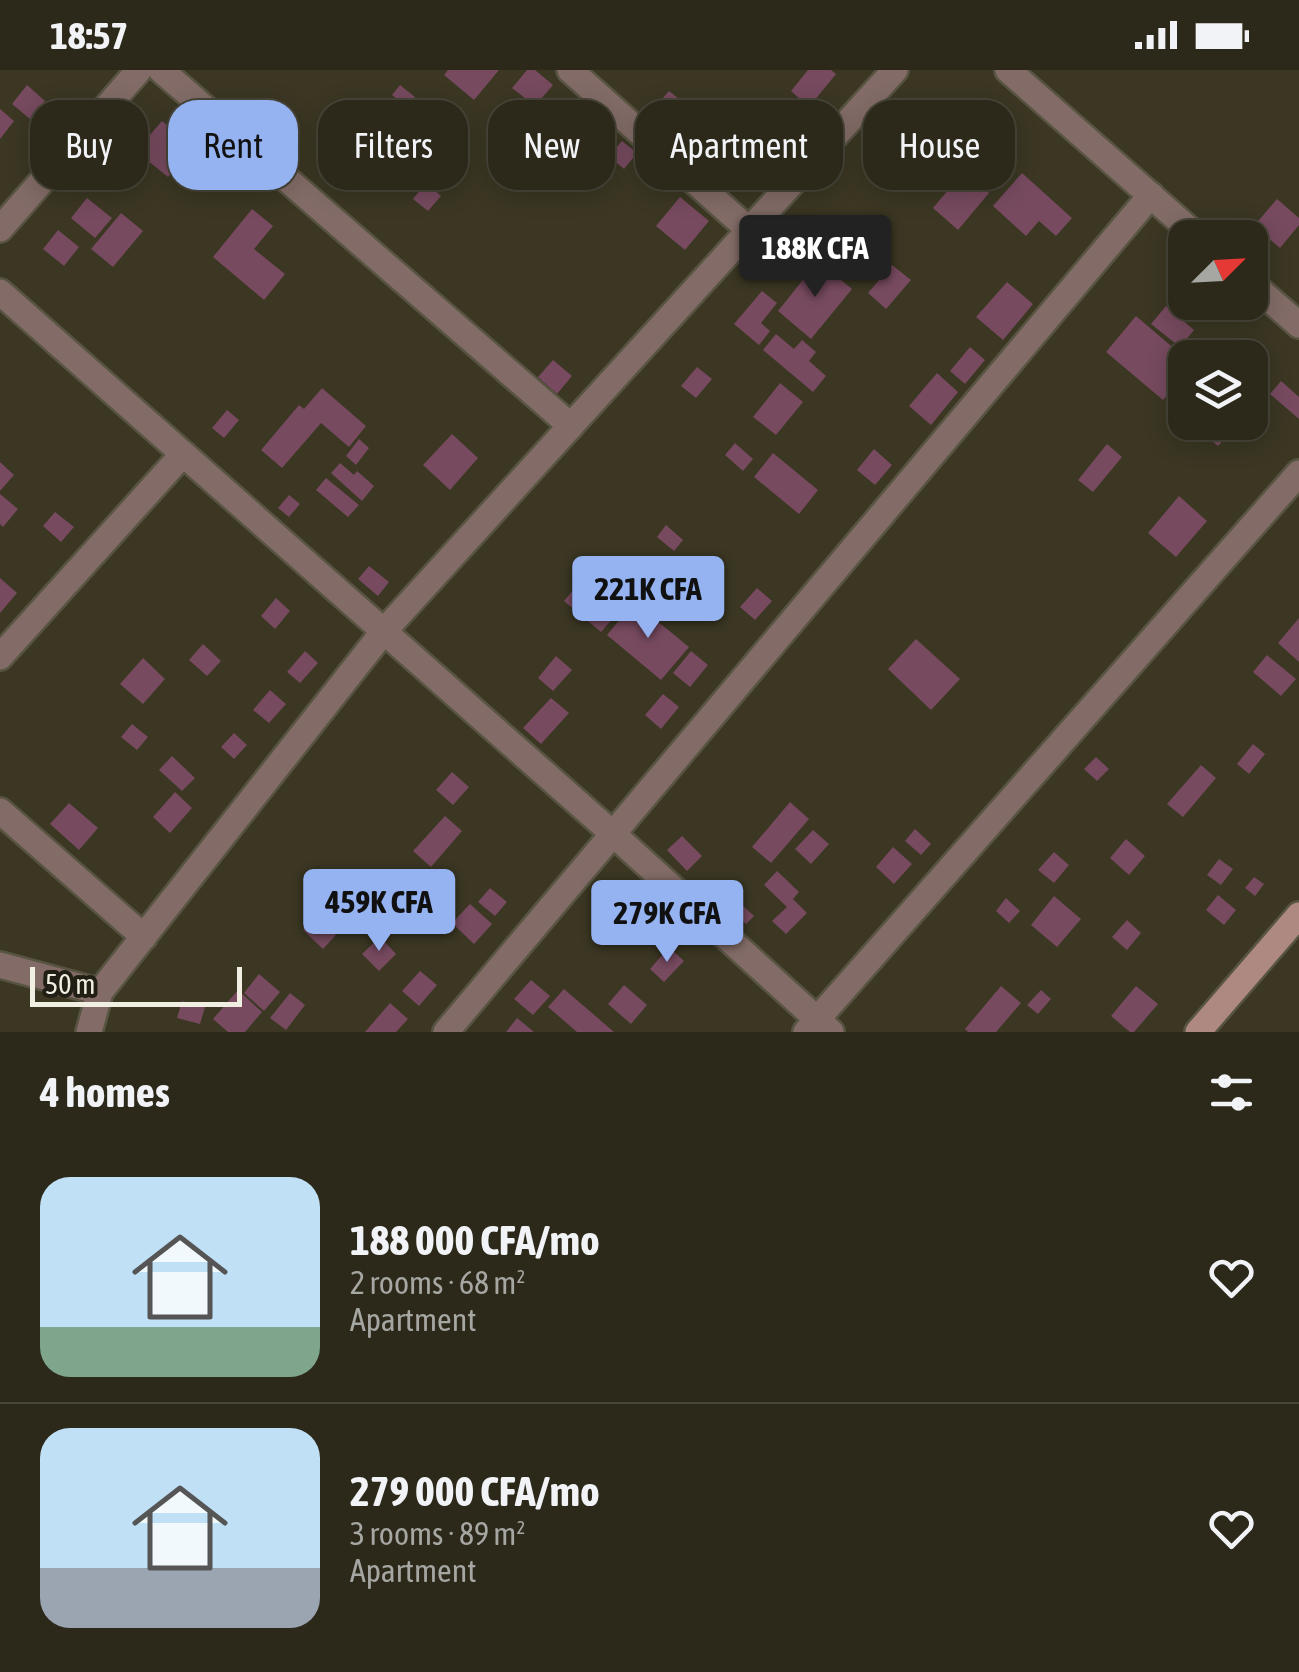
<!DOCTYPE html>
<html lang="en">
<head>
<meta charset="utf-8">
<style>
	body { margin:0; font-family:"Asap Condensed",sans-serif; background:#343123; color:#f1f3f6; height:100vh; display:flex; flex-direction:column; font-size:38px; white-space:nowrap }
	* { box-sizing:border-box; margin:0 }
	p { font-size:32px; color:#a6a6a2 }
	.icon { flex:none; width:55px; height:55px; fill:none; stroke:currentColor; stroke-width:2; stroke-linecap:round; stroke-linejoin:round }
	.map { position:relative; height:962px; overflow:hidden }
	.panel { display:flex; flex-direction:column; background:#2c291a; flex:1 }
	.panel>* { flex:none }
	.top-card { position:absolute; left:30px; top:30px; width:1240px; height:90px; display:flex; gap:20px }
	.needle { width:65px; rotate:66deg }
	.fabs { position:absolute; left:1168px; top:150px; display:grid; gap:20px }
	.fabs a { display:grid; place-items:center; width:100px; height:100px; border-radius:20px; background:#2c291a; box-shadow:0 5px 25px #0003,0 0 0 2px #484539; font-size:50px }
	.scale { position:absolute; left:30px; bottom:25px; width:212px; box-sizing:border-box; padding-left:10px; border:5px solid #f1eee2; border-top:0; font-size:28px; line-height:35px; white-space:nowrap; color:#f1eee2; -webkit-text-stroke:8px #201e15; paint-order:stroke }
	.price { position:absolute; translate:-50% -85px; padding:0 22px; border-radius:10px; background:#95b2f1; color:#111; font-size:32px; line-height:65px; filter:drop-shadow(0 2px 5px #0008) }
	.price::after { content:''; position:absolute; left:50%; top:60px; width:30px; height:22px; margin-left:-15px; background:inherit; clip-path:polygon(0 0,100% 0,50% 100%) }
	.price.on { background:#222; color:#fff }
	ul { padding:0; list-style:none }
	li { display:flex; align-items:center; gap:30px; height:250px; padding:0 40px }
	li+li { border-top:2px solid #484539 }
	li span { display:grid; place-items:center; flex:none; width:280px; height:200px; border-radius:30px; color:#555 }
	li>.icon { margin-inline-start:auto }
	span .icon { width:120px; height:120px; fill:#fffc; stroke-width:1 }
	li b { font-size:42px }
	h2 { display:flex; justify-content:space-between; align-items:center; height:120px; padding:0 40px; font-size:42px }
	.tag { padding:0 35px; border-radius:30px; background:#2c291a; box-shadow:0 5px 25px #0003,0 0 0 2px #484539; font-size:35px; line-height:90px }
	.tag.on { background:#95b2f1; color:#111 }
	.status { display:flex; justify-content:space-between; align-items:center; height:70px; padding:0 50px; background:#2c291a; direction:ltr }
	.status svg { height:28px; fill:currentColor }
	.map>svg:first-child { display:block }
</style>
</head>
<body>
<div class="status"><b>18:57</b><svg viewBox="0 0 49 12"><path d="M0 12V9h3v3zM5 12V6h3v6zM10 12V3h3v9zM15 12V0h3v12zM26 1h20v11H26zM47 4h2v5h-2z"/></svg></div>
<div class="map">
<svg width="1299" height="962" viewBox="0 0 1299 962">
	<rect width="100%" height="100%" fill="#3b3723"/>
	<!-- building -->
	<g fill="#774a5f">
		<path d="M448,0h51l-25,30 -30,-25z"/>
		<path d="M527,0h8l18,15 -18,21 -23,-18z"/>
		<path d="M808,0h23l5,4 -27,33 -18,-16z"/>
		<path d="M27,15l18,16 -15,18 -18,-15z"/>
		<path d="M400,15l15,12 -9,10 -14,-12z"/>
		<path d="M669,21l31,25 -17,22 -32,-26z"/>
		<path d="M575,35l28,23 -10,13 -28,-24z"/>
		<path d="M0,39l14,12 -14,18z"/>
		<path d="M162,51l48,40 -17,22 -18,-15 -7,9 -32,-26z"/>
		<path d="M622,71l15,12 -13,16 -15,-13z"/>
		<path d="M964,101l25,22 -31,37 -25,-22z"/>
		<path d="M1022,103l50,45 -16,18 -17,-15 -13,15 -33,-30z"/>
		<path d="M426,113l15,13 -13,15 -15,-12z"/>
		<path d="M680,127l29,24 -24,29 -29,-24z"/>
		<path d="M87,128l25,20 -17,20 -24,-20z"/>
		<path d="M1277,129l22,19v7l-19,23 -26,-22z"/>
		<path d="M252,139l21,17 -19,23 31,25 -21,26 -51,-43z"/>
		<path d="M121,143l22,18 -30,36 -22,-18z"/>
		<path d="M58,160l21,17 -15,19 -21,-17z"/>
		<path d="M803,175l13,11 -11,14 -14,-11z"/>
		<path d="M818,191l34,28 -41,50 -33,-28z"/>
		<path d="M892,195l19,15 -25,29 -18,-16z"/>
		<path d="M1007,212l26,22 -30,36 -27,-23z"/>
		<path d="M762,221l15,12 -16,20 9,8 -11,14 -25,-21z"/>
		<path d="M1166,236l28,24 -14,17 12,11h-7v16l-22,26 -57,-48 30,-36 41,35 3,-4 -29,-23z"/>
		<path d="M776,264l18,15 8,-9 14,12 -7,9 17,15 -13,16 -50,-42z"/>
		<path d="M970,277l15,13 -20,24 -15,-13z"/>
		<path d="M553,290l19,16 -15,18 -19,-17z"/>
		<path d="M697,297l15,12 -16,19 -15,-12z"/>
		<path d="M937,303l21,19 -27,33 -22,-19z"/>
		<path d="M1281,311l18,16v22l-29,-25z"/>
		<path d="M780,313l23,19 -27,33 -23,-18z"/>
		<path d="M322,318l44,38 -17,21 -28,-24 -39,45 -21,-18 38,-45 5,4z"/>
		<path d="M227,340l12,10 -15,18 -12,-10z"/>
		<path d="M1190,352h49l-21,24z"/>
		<path d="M452,364l26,24 -28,32 -27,-25z"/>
		<path d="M359,369l10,9 -13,17 -10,-9z"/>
		<path d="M735,373l18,16 -10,12 -18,-16z"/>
		<path d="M1107,374l15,13 -29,35 -15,-12z"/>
		<path d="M874,379l18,16 -17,20 -18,-15z"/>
		<path d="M773,383l45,37 -19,24 -45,-37z"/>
		<path d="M0,392l14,13 -14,16z"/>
		<path d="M340,393l14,12 3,-4 17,15 -12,15 -31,-28z"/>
		<path d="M326,408l33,27 -11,12 -32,-27z"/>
		<path d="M0,424l18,15 -15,18 -3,-3z"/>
		<path d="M289,425l11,9 -11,13 -11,-9z"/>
		<path d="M1179,426l28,25 -31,36 -28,-24z"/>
		<path d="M55,442l19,15 -13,15 -18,-16z"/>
		<path d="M666,455l17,15 -9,11 -17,-14z"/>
		<path d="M369,496l20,16 -11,14 -20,-17z"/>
		<path d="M661,502l19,16 -23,27 -18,-15z"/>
		<path d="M0,508l17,15 -17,20z"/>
		<path d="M578,514l37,32 -14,16 -37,-31z"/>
		<path d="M757,518l15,13 -17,19 -15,-13z"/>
		<path d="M276,528l14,13 -15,18 -14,-13z"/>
		<path d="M634,532l55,45 -28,33 -54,-45z"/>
		<path d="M1299,548v44l-21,-19z"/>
		<path d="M916,569l44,40 -29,31 -43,-41z"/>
		<path d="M203,574l18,17 -14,15 -18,-16z"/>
		<path d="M305,581l13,12 -18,20 -13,-11z"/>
		<path d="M691,581l17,14 -18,22 -17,-14z"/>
		<path d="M1267,585l29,24 -15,17 -28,-24z"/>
		<path d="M556,586l16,14 -19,21 -15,-13z"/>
		<path d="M143,588l22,21 -22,25 -23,-20z"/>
		<path d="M270,620l16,14 -17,19 -16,-13z"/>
		<path d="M663,624l16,13 -18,22 -16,-14z"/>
		<path d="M551,628l18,15 -28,31 -18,-16z"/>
		<path d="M132,654l16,13 -11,13 -16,-13z"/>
		<path d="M234,663l13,12 -13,14 -13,-12z"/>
		<path d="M1253,674l12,10 -16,20 -12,-10z"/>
		<path d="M172,686l23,22 -13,13 -23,-21z"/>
		<path d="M1096,687l13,12 -12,12 -13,-12z"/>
		<path d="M1201,695l15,13 -33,39 -16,-13z"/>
		<path d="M452,702l17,15 -16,18 -17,-15z"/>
		<path d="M175,722l17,16 -22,25 -17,-16z"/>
		<path d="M790,732l19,17 -38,44 -19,-16z"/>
		<path d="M69,733l29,25 -19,22 -29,-26z"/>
		<path d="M445,746l17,15 -31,36 -18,-16z"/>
		<path d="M915,759l16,15 -10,11 -16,-14z"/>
		<path d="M813,760l16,14 -18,20 -16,-15z"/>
		<path d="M682,766l20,20 -15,15 -20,-21z"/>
		<path d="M1126,769l19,17 -16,19 -19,-17z"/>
		<path d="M893,777l19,17 -18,20 -18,-17z"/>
		<path d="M1054,782l15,13 -15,18 -16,-13z"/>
		<path d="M1219,789l14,10 -12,16 -14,-10z"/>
		<path d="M777,801l22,21 -6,7 14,14 -21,21 -14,-13 15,-14 -23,-22z"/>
		<path d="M353,806l19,17 -25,28 -19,-17z"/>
		<path d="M1254,807l10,7 -9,12 -10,-8z"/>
		<path d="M490,818l17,14 -12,14 -17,-14z"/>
		<path d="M1218,825l18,15 -12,15 -18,-15z"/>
		<path d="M1054,826l27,23 -24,28 -26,-22z"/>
		<path d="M1006,828l14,13 -11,12 -13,-12z"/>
		<path d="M470,834l22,20 -18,20 -22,-21z"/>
		<path d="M741,834l13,12 -8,8 -13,-12z"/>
		<path d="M315,846l21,19 -13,14 -20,-19z"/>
		<path d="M1127,850l14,13 -14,17 -15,-13z"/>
		<path d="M380,867l16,17 -17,17 -17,-17z"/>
		<path d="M669,877l15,14 -20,21 -14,-13z"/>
		<path d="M420,901l17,14 -18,21 -17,-15z"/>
		<path d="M259,904l21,18 -16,19 -20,-18z"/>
		<path d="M531,910l19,16 -17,19 -19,-16z"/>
		<path d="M624,915l23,20 -16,19 -23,-20z"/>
		<path d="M1001,916l20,17 -25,29h-28l-3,-3z"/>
		<path d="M1136,916l22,18 -24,28h-4l-19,-16z"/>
		<path d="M564,919l50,43h-37l-29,-25z"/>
		<path d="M238,920l24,22 -17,20h-17l-15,-13z"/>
		<path d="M1041,920l10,9 -13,15 -11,-9z"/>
		<path d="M290,923l15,12 -19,25 -16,-12z"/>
		<path d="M182,931l23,6 -5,17 -23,-6z"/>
		<path d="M390,933l18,16 -12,13h-31z"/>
		<path d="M517,948l17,14h-28z"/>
	</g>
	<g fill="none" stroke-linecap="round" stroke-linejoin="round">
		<!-- street casing -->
		<g stroke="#585442" stroke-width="30">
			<g id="street">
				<path d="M161,0l410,356"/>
				<path d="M570,0l179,160"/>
				<path d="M1008,0l191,168"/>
				<path d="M0,159l139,-159"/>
				<path d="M1250,212l49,43"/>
				<path d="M0,222l612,541 219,199"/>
				<path d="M0,587l183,-203"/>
				<path d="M0,741l144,126"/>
				<path d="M0,895l100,27"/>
				<path d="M89,962l11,-40 284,-361 511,-561"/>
				<path d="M446,962l705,-837"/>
				<path d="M806,962l493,-559"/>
			</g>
		</g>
		<!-- secondary casing -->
		<g stroke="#585442" stroke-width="30">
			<path id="secondary" d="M1198,962l101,-117"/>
		</g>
		<!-- street -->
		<use href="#street" stroke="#836c67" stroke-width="25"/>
		<!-- secondary -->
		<use href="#secondary" stroke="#ad8982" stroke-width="25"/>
	</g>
</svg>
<div class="fabs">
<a><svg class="needle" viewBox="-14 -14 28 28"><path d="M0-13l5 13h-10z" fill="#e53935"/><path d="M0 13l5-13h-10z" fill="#a6a6a2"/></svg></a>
<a><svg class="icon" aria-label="layers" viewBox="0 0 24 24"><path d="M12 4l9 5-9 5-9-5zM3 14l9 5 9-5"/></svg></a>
</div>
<div class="scale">50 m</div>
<b class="price on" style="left:815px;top:230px">188K CFA</b>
<b class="price" style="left:648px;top:571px">221K CFA</b>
<b class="price" style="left:379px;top:884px">459K CFA</b>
<b class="price" style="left:667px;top:895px">279K CFA</b>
<div class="top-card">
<a class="tag">Buy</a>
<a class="tag on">Rent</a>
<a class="tag">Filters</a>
<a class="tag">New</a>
<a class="tag">Apartment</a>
<a class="tag">House</a>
</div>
</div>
<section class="panel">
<h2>4 homes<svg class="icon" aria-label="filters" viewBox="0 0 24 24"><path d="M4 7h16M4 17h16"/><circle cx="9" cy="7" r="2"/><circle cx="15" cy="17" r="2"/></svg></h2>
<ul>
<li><span style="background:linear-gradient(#bfe0f5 75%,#7fa58c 0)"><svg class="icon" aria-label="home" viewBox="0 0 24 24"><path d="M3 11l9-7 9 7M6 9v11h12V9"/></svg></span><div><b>188 000 CFA/mo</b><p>2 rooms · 68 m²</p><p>Apartment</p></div><svg class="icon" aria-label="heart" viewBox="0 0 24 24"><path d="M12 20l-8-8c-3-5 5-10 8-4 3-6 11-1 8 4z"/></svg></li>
<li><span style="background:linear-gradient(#bfe0f5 70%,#9aa5b1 0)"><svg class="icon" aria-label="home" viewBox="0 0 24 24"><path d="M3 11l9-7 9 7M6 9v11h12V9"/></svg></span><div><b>279 000 CFA/mo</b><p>3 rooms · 89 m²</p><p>Apartment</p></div><svg class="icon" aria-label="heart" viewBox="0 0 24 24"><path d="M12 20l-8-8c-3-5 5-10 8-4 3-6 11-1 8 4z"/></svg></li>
</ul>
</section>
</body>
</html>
